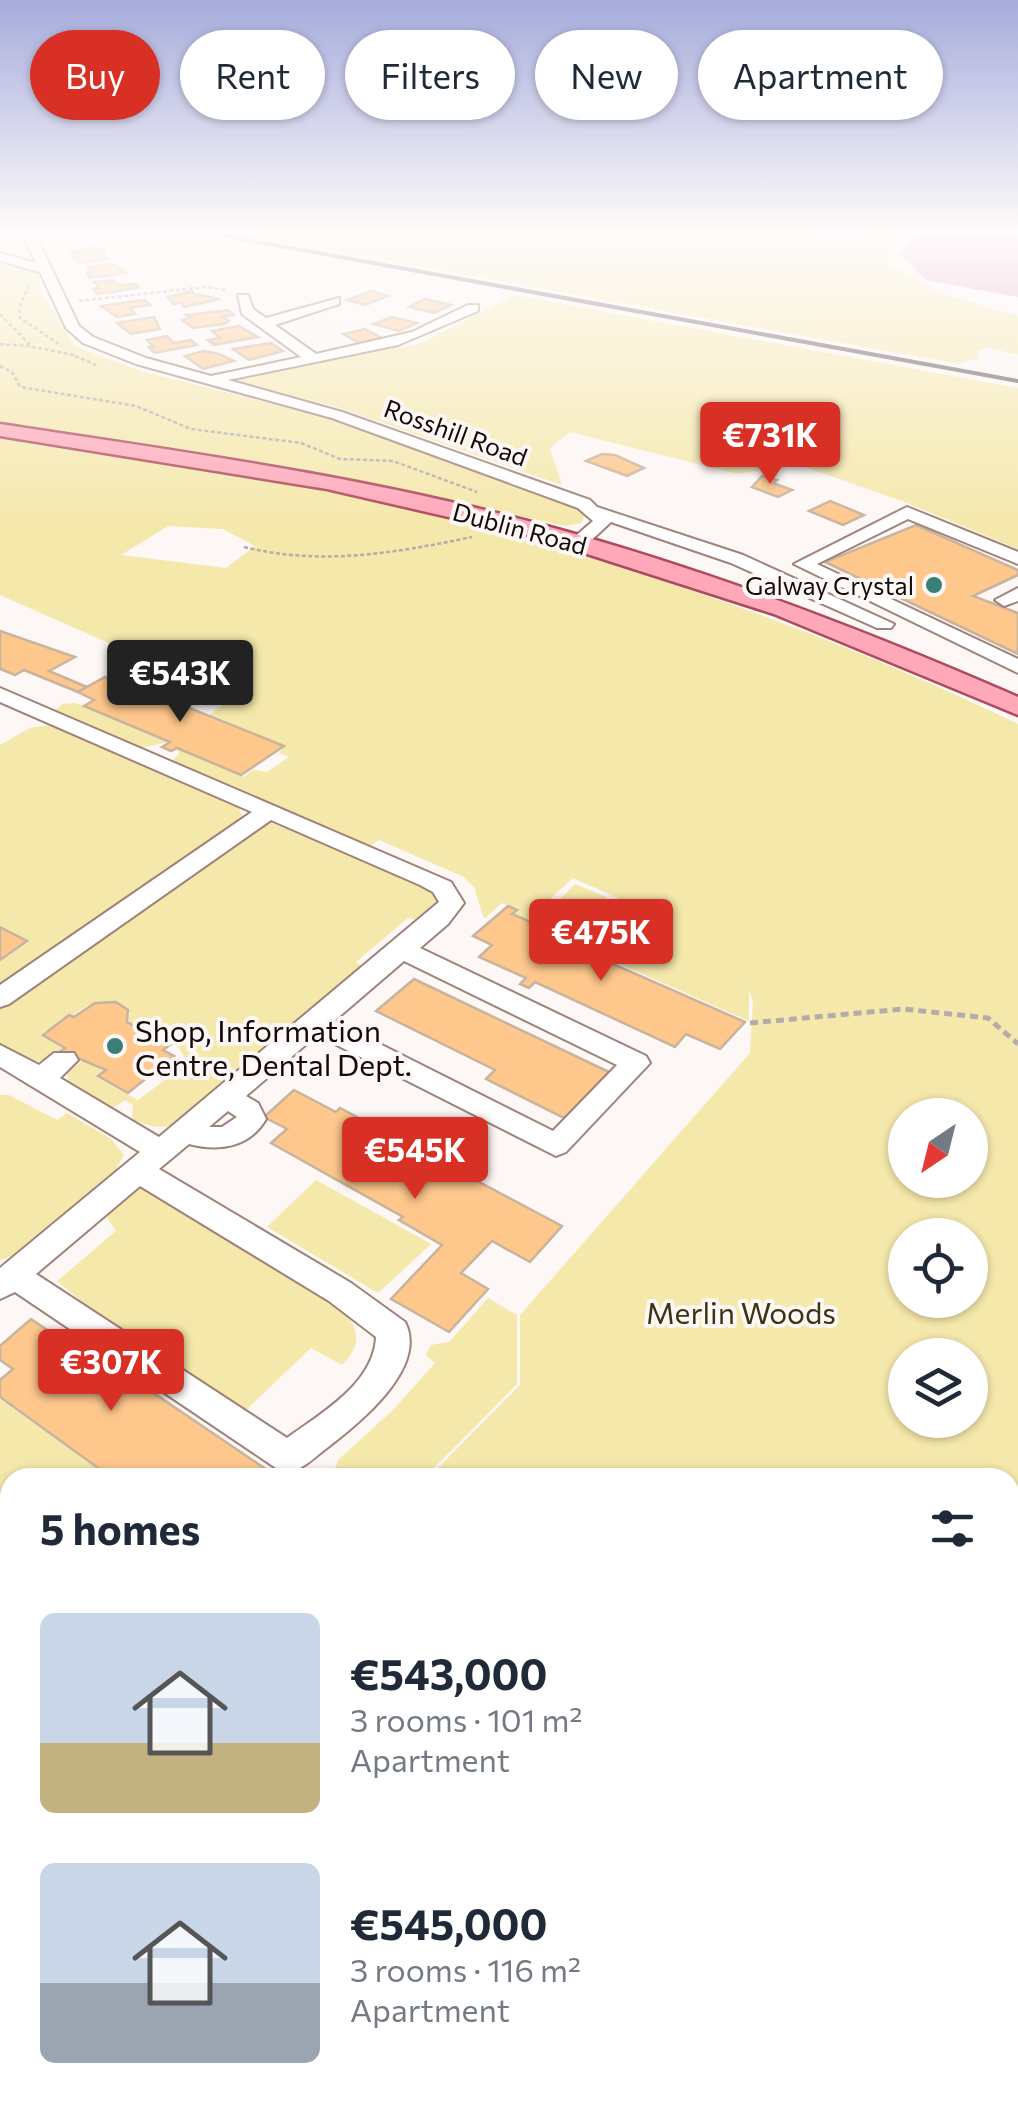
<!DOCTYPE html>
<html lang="en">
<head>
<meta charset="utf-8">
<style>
	body { margin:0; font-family:Commissioner,sans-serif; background:#f6f6f7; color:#1f2937; height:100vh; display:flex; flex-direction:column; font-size:38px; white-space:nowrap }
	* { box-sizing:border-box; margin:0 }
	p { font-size:32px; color:#747a83 }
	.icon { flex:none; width:55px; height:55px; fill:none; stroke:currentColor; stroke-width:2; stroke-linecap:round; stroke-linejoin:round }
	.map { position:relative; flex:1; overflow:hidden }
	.panel { position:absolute; left:0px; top:1468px; width:1020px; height:642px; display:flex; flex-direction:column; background:#fff; border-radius:30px 30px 0 0; box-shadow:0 2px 8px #0004 }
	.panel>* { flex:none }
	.top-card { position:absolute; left:30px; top:30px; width:960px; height:90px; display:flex; gap:20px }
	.needle { width:65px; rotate:215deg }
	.controls { position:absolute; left:888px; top:1098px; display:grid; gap:20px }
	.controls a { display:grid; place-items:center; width:100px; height:100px; border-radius:50%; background:#fff; box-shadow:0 2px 8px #0004; font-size:50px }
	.price { position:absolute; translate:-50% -85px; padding:0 22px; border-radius:10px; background:#d93025; color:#fff; font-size:32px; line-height:65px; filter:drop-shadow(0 2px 5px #0008) }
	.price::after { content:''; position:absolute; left:50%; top:60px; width:30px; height:22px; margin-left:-15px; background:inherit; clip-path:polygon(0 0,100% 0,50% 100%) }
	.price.on { background:#222; color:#fff }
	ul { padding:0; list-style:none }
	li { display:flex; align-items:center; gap:30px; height:250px; padding:0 40px }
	li span { display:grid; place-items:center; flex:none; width:280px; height:200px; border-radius:15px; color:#555 }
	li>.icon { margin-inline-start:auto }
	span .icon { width:120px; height:120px; fill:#fffc; stroke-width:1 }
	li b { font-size:42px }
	h2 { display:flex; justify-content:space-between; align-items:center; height:120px; padding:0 40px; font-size:42px }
	.pill { padding:0 35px; border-radius:45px; background:#fff; box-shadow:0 2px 8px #0004; font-size:35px; line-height:90px }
	.pill.on { background:#d93025; color:#fff }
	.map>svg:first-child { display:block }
</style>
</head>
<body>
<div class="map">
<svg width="1018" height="2108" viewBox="0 0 1018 2108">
	<rect width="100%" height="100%" fill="#fdf7f5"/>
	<!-- green -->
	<g fill="#f5e8ab" fill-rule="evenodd">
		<path d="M230,232h535l92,14 9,-3 7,-11h29l-13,28 2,5 46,27 81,24v39l-32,-8 -8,5 1,6 -21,6z"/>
		<path d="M0,260l38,14 2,16 35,56 66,25 172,43 229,78 44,22 -5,9 -16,3 -212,-47 -353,-57z"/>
		<path d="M514,295l504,93v161l-116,-48 -106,-37 -58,10 -168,-42 -20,16 12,37 -225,-78 -113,-28 195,-35z"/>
		<path d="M0,438c127,19 255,37 381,65 221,50 433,123 637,221v1384h-710l-1,-8h703v-622l-581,-1 91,-92v-70l230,-262 3,-51 -4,-12v31l-177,-78 46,-45 -45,-20 -46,42 -13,-6 4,-4 -16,-7 -18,16 -10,-32 -10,-10 -85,-37 -11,7 -197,-85 8,-8 -1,-5 65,28 11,-7 13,2 22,-15 -10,-4 6,-7 -76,-31 24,-17 -233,-103zM168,526l55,3 32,17 -29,22 -105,-13zM905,1115h65v65h-65zM905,1235h65v65h-65zM905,1355h65v65h-65z"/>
		<path d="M74,703l8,2 86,37 -27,6 -85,-38 6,-6z"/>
		<path d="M55,724l182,80 6,13 -243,170v-26l29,-20 -29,-16v-180l30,-17z"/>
		<path d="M269,822l155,63 11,7 6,11 -15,19 -18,-4 -52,44 12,9 -195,155 -18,1 -23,-7 1,-15 -8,-5 -13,8 -44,-28v-8l16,-12 20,11 -7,7 41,22 50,-37 -11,-18 -48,-23 1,-10 -12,-10 -27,2 -50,30 21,14c-21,24 -39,10 -62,-4v-37l240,-169z"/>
		<path d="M575,884l33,14 -11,3 6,7 -17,2 7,6 -15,4 6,4 -2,5 -12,5 -30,-15z"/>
		<path d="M0,1095h9l48,25 10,-7 44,26 13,16 -9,16 -103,85 -12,4z"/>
		<path d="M316,1180l115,64 -53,49 -111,-66z"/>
		<path d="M147,1188l195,122c19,20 19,36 0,55l-31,-17 -65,62 -16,1 -147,-100 2,-7 -28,-23 59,-50 -9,-14 25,-27z"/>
		<path d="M488,1298l29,17v69l-92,93h-92l5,-17 55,-50 42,-47 -9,-8 5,-10 18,-3z"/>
		<path d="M0,1399l110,78 -100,1v112l-10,-16z"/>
		<path d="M0,1648l10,19v433h190l5,8h-205z"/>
	</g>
	<!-- water -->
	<path fill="#e3a0cb" d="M917,232h101v65l-92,-17 -26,-26z"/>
	<!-- building -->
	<g fill="#fec78c" stroke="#c8b49e" stroke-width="2.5">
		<path d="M94,247l9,2 3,10 -27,4 -8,-10z"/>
		<path d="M113,264l14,9 -37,5 -3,-5 5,-1 -4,-5z"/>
		<path d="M113,280l4,5 19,-1 3,4 -42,6 -4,-5 6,-1 -5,-6z"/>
		<path d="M192,291l2,3 26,5 -36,8 -3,-4 -8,1 -5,-7z"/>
		<path d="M371,291l17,5 -23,9 -18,-5z"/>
		<path d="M425,299l26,6 -17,8 -25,-6z"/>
		<path d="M144,300l6,5 -20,3 5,6 -18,3 -16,-11z"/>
		<path d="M228,310l6,5 -11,2 6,4 -5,3 -31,4 -11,-8 8,-2 -4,-3z"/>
		<path d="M154,317l6,12 -29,5 -14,-11z"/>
		<path d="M392,317l25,6 -18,8 -25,-7z"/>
		<path d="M239,326l19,11 -44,8 -6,-5 12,-2 -8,-7z"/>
		<path d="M365,329l17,9 -23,5 -16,-9z"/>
		<path d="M167,336l7,7 17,-3 6,5 -43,8 -5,-6h5l-7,-7z"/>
		<path d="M271,343l12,8 -34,9 -16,-11z"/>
		<path d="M204,351l15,3 15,7 -31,8 -18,-13z"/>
		<path d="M602,454l13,1 29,13 -17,8 -41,-15z"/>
		<path d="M762,476l15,4 -4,3 19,7 -14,7 -26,-10z"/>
		<path d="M830,501l34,14 -21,10 -34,-14z"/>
		<path d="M916,525l102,45v5l-45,21 45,17v41l-193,-92z"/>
		<path d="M0,631l75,26 -26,14 38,16 -9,5 -54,-22 -9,5 -15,-6z"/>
		<path d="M105,677l27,12 23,-8 10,4 -13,8 132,53 -43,29 -64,-27 -6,3 -9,-4 8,-5 -86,-36 10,-6 -16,-8z"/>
		<path d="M508,906l9,4 -5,4 33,14 -5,4 205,90 -25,27 -34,-15 -11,13 -140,-65 -6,6 -9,-4 6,-6 -47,-21 13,-12 -19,-9z"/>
		<path d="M0,927l27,14 -27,19z"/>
		<path d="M414,979l197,94 -45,46 -80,-40 9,-9 -119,-59z"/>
		<path d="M116,1002l12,8 -1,12 43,23 -7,5 11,6 -46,37 -30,-17 8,-6 -45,-19 4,-3 -22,-13 26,-20 5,2 21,-14z"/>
		<path d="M294,1090l42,22 4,-4 222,118 -32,36 -38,-21 -31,32 27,16 -39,43 -58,-33 51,-54 -43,-25 4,-3 -132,-74 16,-14 -23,-12z"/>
		<path d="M31,1319l43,29 6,-5 199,135h-167l-112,-81v-17l13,-11 -13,-9v-14z"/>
	</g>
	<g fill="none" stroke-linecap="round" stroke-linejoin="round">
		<!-- minor casing -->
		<g stroke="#9f837a" stroke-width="4">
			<g id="minor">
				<path d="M22,232h12l45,94 14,11 53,21 65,18 90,-19 -59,-43 -4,-19h10l5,14 13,9 73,-20v6l-64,21 41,29 96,-22 56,-27h10v6l-80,34 -170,35 114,32 248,88 7,7 146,48 151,69 -3,4h-14l-146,-65 -120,-41 -27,25h-12v-8l21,-18 -15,-13 -246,-90 -196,-54 -53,-21 -17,-15 -26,-56 -40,-11v-8l36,10z"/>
				<path d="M907,507l111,45v12l-110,-45 -91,45 201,95v14l-224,-109z"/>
				<path d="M1018,588v13l-14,5 -9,-6z"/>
				<path d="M0,688l451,194 13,21 -16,21 -28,24 226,108 4,7 -84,89 -10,4 -239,-121 -71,61 12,7 8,16c-16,28 -47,33 -77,25l-30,25 192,114 54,39c24,47 -49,104 -82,129 -9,7 -21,19 -33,20 -4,1 -10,-2 -14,-3l-261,-176 -15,7v-31l140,-116 -140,-85v-22l39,20 15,-12h20l4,7 -18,18 99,59 280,-235 -6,-10 -13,-7 -149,-65 -262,184 -9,3v-22l252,-173 -252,-110zM404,961l213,104 -64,66 -219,-110zM228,1111l9,6 -15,10h-13zM140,1186l189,115 47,36c-2,46 -54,76 -89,101l-251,-164z"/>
				<path d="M0,1594l10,4v52l-10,-4z"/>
				<path d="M214,2100h51l4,8h-51z"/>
			</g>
		</g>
		<!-- major casing -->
		<g stroke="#ac4b5d" stroke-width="5">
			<path id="major" d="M0,424c184,28 370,53 550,103 160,44 315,103 468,170v18l-244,-101 -243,-78 -204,-47 -327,-53z"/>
		</g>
		<!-- path-far2 -->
		<g stroke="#b3aca9" stroke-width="2.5" stroke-dasharray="4 2.5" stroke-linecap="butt">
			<path d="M29,285l-10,23 1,10 42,28"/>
			<path d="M79,301l126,-14 22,3"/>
			<path d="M0,314l32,33 42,8"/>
			<path d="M0,344l29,2"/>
			<path d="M75,356l21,9"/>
			<path d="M0,366l12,6 8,15 116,19 55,23 110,14 39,16 53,2 84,31"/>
			<path d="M244,547c78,19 151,6 228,-10"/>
		</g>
		<!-- path-far1 -->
		<path stroke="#b3aca9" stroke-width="5" stroke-dasharray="8 5" stroke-linecap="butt" d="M750,1023l153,-14 85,9 30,26"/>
		<!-- path -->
		<g stroke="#b3aca9" stroke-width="8" stroke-dasharray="11 8" stroke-linecap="butt">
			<path d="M1010,1807l8,-23"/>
			<path d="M1010,2030l8,32"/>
		</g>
		<!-- minor -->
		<use href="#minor" fill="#fff" fill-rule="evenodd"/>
		<!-- major -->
		<use href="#major" fill="#fea8ba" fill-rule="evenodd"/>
		<!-- rail -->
		<path stroke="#5f5755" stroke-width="4" d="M204,232l814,149"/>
	</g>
	<!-- sky -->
	<linearGradient id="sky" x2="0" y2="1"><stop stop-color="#a6acdc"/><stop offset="0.44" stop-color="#fefbfa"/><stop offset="1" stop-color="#fefbfa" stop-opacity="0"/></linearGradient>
	<rect width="1018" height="527" fill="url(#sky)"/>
	<!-- markers -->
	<g fill="#387f77" stroke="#fdf7f5" stroke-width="4">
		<circle cx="934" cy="585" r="10"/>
		<circle cx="115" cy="1046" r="10"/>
	</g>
	<g text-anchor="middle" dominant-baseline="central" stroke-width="8" stroke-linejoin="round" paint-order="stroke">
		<!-- far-street labels -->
		<g font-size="25" fill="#130a07" stroke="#fdf7f5">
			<text transform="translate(456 432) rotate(20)">Rosshill Road</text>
			<text transform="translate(520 528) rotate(15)">Dublin Road</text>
		</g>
		<!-- far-poi labels -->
		<g font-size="25" fill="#130a07" stroke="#fdf7f5" text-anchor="end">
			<text x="914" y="585">Galway Crystal</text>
		</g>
		<!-- poi labels -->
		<g font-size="30" fill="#130a07" stroke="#fdf7f5" text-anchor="start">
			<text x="135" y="1029">Shop, Information<tspan x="135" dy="34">Centre, Dental Dept.</tspan></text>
		</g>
		<!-- park labels -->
		<g font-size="30" fill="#3b3413" stroke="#fdf7f5">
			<text x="741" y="1311">Merlin Woods</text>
		</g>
	</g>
</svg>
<div class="controls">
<a><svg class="needle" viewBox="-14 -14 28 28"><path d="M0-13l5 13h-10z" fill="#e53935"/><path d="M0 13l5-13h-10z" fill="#747a83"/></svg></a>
<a><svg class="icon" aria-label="locate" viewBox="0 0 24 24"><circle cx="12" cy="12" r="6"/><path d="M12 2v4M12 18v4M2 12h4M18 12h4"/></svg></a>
<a><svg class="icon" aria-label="layers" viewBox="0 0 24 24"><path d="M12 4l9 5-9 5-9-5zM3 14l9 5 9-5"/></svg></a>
</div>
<b class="price" style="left:770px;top:487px">€731K</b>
<b class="price on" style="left:180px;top:725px">€543K</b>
<b class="price" style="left:601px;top:984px">€475K</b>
<b class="price" style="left:415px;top:1202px">€545K</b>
<b class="price" style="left:111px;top:1414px">€307K</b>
<div class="top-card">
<a class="pill on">Buy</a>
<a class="pill">Rent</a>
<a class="pill">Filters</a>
<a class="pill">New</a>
<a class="pill">Apartment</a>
</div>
<section class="panel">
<h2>5 homes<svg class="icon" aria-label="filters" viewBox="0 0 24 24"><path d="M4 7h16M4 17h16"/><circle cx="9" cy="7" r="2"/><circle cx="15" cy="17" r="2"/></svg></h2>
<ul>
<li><span style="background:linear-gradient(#c9d6e8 65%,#c2b280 0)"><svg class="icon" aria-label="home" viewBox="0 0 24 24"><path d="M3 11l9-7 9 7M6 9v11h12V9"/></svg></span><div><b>€543,000</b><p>3 rooms · 101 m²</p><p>Apartment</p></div></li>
<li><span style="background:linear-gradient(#c9d6e8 60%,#9aa5b1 0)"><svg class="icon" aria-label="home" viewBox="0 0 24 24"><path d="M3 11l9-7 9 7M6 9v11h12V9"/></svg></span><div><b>€545,000</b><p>3 rooms · 116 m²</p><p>Apartment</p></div></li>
</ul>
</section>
</div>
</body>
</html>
